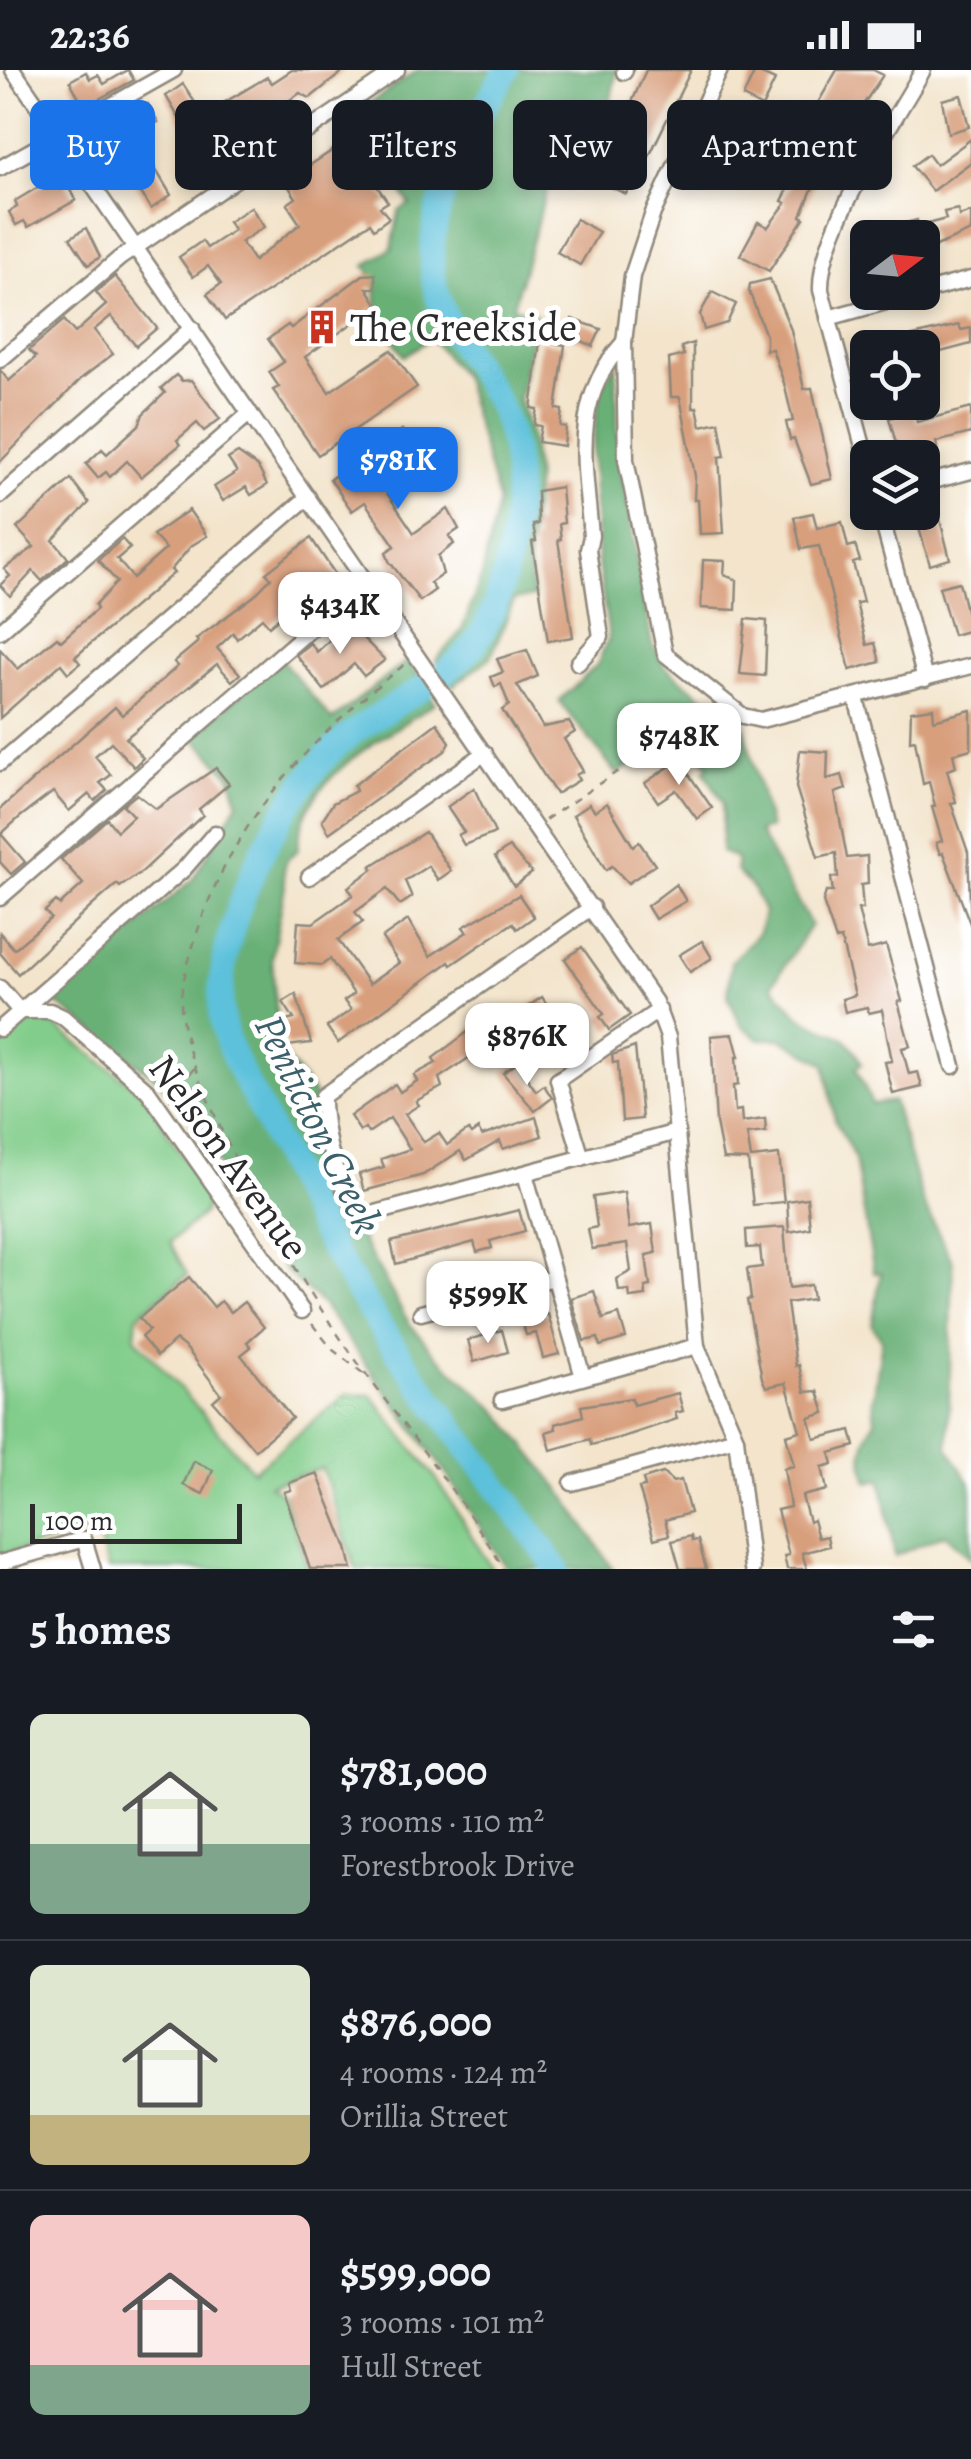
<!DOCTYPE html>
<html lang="en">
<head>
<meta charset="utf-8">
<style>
	body { margin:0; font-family:Alegreya,serif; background:#20242c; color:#f1f3f6; height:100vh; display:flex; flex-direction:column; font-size:38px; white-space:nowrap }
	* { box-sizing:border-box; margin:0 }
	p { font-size:32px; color:#9ea1a6 }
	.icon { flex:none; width:55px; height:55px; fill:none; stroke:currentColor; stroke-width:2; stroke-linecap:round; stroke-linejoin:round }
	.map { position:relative; height:1499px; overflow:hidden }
	.sheet { display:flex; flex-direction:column; background:#171b24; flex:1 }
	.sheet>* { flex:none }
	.guide { position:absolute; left:30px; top:30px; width:912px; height:90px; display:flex; gap:20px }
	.needle { width:65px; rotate:74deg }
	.controls { position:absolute; left:850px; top:150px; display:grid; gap:20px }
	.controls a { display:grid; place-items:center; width:90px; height:90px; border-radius:15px; background:#171b24; box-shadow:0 5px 15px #0003; font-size:50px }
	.scale { position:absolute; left:30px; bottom:25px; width:212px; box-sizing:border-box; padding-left:10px; border:5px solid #2b2b2b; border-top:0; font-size:28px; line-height:35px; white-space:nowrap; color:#2b2b2b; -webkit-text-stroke:8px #fff; paint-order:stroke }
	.price { position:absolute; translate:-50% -85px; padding:0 22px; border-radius:20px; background:#fff; color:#222; font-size:32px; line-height:65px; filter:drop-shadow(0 2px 5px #0008) }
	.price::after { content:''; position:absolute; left:50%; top:60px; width:30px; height:22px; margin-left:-15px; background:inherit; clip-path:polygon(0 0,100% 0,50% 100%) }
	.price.active { background:#1a73e8; color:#fff }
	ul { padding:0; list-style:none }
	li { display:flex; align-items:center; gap:30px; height:250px; padding:0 30px }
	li+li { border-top:2px solid #363941 }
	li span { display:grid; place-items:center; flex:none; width:280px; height:200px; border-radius:15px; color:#555 }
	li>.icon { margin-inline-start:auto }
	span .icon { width:120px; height:120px; fill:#fffc; stroke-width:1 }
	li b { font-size:42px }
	h2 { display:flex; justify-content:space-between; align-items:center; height:120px; padding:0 30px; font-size:42px }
	.chip { padding:0 35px; border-radius:15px; background:#171b24; box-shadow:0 5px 15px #0003; font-size:35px; line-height:90px }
	.chip.active { background:#1a73e8; color:#fff }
	.status { display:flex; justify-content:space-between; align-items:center; height:70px; padding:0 50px; background:#171b24; direction:ltr }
	.status svg { height:28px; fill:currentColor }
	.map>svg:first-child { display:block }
</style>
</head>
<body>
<div class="status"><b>22:36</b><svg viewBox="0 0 49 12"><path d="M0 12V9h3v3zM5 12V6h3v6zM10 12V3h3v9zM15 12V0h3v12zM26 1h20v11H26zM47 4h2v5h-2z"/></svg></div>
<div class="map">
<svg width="971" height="1499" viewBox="0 0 971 1499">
	<rect width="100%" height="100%" fill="#fff"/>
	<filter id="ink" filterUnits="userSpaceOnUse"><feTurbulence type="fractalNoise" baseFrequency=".01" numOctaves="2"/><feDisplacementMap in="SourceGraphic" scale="20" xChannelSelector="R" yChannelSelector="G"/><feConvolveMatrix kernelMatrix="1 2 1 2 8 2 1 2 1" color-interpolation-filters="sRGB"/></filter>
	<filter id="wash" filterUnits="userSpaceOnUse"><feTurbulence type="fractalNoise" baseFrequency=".0048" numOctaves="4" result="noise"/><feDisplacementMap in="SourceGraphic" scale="40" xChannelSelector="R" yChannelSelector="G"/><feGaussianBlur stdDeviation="2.25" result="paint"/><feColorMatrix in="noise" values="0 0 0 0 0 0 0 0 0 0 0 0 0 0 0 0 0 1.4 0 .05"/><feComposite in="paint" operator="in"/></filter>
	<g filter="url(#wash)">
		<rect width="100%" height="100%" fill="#f3e4cb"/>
		<!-- green -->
		<path fill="#82cd8b" stroke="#567c5b" stroke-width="2.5" d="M34,947l12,2 98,75 64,104 -4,15 -34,29 17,33 -50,41 -2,21 118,134 94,-77 24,1 65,83 56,91h-136l-34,-101 -53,17 14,9 25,75h-200l-10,-35 -9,-3 -89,24v-509z"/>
		<!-- forest -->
		<g fill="#69b077" stroke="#4a6e51" stroke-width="2.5">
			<path d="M418,0h199l-7,33 -58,67 -39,137 23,7 -17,85 11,35 6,44 -8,82 5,37 -19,3 -23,57 -38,29 -17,-26 26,-30 20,-55 16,-74 -35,-123 -32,-40 -27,18 -27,-41c1,-14 0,-35 -12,-49l27,-18 7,-37 11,-7 -59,-88z"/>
			<path d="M616,293l2,89 34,192 13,23 80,63 25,98 -12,3 53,94 -39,60c9,10 18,22 28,31 25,19 47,11 62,48l-6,3 16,37 21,-3 30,101 30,61 -5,184 23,38v73l-26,-24 -50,22 -14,-77 -13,3c-8,-24 -6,-40 7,-61l-2,-20 9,-61 -10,-15 9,-52h-7l-19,-114 -20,-39 -10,-56 -44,-25h-22l-19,-15 -12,-28 3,-34 28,-30 5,-20 -11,-23 -17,-18v-13l-15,-6 2,-50 -19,-31 5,-5 -30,-35 -62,43 -58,-73 38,-36 12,-28 -11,-73 -6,-108 7,-65z"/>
			<path d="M281,589l51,61 76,-60 27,43c-52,36 -136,74 -137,147 -14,9 -16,20 -13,36l-13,71 7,91 35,46 1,24 12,40 34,70 1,12 47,83 29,34 60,54 67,85 48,73h-106l-64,-100 -122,-166 -36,-32 -89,-144 -39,-48 -105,-79 141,-121 45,-77 -7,-25 -38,-41z"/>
		</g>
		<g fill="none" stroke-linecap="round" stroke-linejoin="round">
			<!-- river -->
			<path stroke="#5dc1db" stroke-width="25" d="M507,0c-39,60 -93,152 -69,227 12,40 41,70 60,106 20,38 21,88 15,129 -7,41 -17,89 -46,121 -33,35 -91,58 -128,91 -61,54 -128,193 -117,274 5,35 30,73 45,105 28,57 57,115 91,169 60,96 134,184 199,277"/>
		</g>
		<g id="blocks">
			<!-- building -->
			<g fill="#d89f7d">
				<path d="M128,0l6,10 -50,27 -14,-26 16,-9 4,7 8,-4 6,9z"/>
				<path d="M292,0h53l-35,28 -10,-5 -58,40 -20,-29 45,-27 5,6z"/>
				<path d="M646,0h45l-50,103 -4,-2 -11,23 -34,-16 19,-52 9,-19 8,4z"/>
				<path d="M837,0h36l10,5 -24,36 -11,-7 -19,35 11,7 -8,15 -7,-3 -24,58 3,2 -35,53 -29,-16 18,-33 10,5 18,-24 -4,-2 16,-31 -6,-4 12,-23 -7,-4z"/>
				<path d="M755,1l20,9 -13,27 -19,-10z"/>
				<path d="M183,14l45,70 -20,14 -42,-72z"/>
				<path d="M961,25l8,32 -21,6 -6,-33z"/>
				<path d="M148,34l10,18 -23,13 36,60 -20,14 -25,-41 -7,-24 -16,7 -12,-16z"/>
				<path d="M356,65l15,17 -12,9 29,41 -8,5 9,11 -15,11 -4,-6 -145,97 -18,-26 14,-10 -13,-18 -15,11 -14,-20 23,-16 5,7 27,-18 -6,-8 23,-15 13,20 -23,15 13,19 46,-37 -13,-20 9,-6 -7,-11 7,-4 -4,-6z"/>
				<path d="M971,69v23l-39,29 -20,-25 16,-12 8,11z"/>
				<path d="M712,73l15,7 -14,31 -15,-7z"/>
				<path d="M60,104l16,26 -48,27 -4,-6 -8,4 -7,-13 8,-5 -2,-6z"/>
				<path d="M958,139l1,7 12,-4v19l-37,16 -7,-23 19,-5 -2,-7z"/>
				<path d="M576,149l23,13 -19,33 -23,-13z"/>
				<path d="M917,150l3,11 -12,7h-44l-1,-4z"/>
				<path d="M86,158l14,29 -12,8 -18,-27z"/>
				<path d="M375,204l1,14h-9l11,17 -73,52 24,35 62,-42 26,37 -99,68 -45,-65 6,-3 -10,-15 15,-10 -16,-23 20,-14 3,3 72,-53z"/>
				<path d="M115,206l42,52 -21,18 -25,-30 -17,14 19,24 -31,24 -82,84v-92l9,11 27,-24 -7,-7 35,-30 11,13 31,-28 -10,-13z"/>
				<path d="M770,209l21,51 13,59 8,-1 20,91 -21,5 -17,-45 -4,1 -4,-18 7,-1 -9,-38 -12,-34 -6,1v-14l-17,-45 1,-7z"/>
				<path d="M712,222l24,12 -9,19 -23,7 -4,-16z"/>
				<path d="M572,249l29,10 -8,17 -27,-12z"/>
				<path d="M959,255l2,5 10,-2v16l-49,13v-9h-62v-4l34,-9 2,5z"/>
				<path d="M540,271l25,4 -9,64 6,1 -2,16 6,1 -2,19 -26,-4 3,-16 -7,-1 3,-16 -6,-1z"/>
				<path d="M693,273v65l4,-1 4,19 18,-4 6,34 -6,1 5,76 -24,1 -2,-34h-4l1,-24 -15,-79h-9l-2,-38 15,-4 -3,-8z"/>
				<path d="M176,305l6,6 9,-1 29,39 -16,12 -7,-8 -20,17 3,5 -39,32 -14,-16 -17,16 -4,-5 -8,6 -12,-14 16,-15 5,5 32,-29 4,-11 22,-21 -4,-5z"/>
				<path d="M971,338v25l-35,9 2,11 -38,5 -11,-40 25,-7 3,11z"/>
				<path d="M402,360l22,32 -40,27 30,44 34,-24 11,20 -10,7 5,8 -16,12 5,18 -13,9 5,7 -15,11 -31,-40 -3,-9 9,-6 -30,-44 -13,9 -22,-32z"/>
				<path d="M238,383l20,14 9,18 -16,10 -5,-8 -23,14 -9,-14 23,-15 -9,-13z"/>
				<path d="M71,409l18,24 -36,37 15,18 -26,23 -9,-10 -23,25 -10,-11 10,-9 -6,-7 30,-22 -17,-19z"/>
				<path d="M561,417l3,36 -5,1 2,15 -3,1 15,97 -25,4 -16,-99 4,-1 -3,-16 5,-1 -1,-33z"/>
				<path d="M189,440l18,26 -16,10 -20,24 3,3 -99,84 5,6 -12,10 -7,-9 -61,54v-69l18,20 39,-32 4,4 36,-32 -2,-4 22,-23 -19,-22 24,-21 8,9 -13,11 16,19 33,-29 -13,-14z"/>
				<path d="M938,442l12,47 -20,6 -14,-47z"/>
				<path d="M813,443l4,15 25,-6 6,25 7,-2 5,16 -7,2 10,39 -7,1 11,42 8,-2 5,19 -30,8 -31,-124 -18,3 -7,-32z"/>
				<path d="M311,468l32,48 -33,30 -12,-15 -29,25 -7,-8 -25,21 -4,-6 -16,15 23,26 -8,7 -15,-17 -91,74 17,20 -9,9 -23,-25 -16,14 16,19 -11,8 7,7 -12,11 -6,-7 -20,17 -16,-19 -33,25 -19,17 24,28 -14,12 -11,-12v-53l115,-102 7,8 30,-26 26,-23 -4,-4 24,-20 -2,-3 58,-43 17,-18 -5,-5z"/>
				<path d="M703,490l22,1 -1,14 13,5 -1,30 -35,-2z"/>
				<path d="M959,512l12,48 -18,5 -14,-48z"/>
				<path d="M746,549l21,2 -2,55 -25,-2z"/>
				<path d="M348,553l37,37 -21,16 -10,-12 -30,26 -28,-35 14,-12 7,9z"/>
				<path d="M527,580l11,26 -21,9 26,42 26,-5 6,10 -11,7 19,32 -7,4 3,5 -23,14 -54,-84 7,-5 -8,-21 -6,3 -4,-10 12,-5 -6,-13z"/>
				<path d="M933,638l1,12 37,-10v39l-18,5 3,13 -9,3 9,32 -5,1 17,49 3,74 -28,-73 -3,1 -4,-11 6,-2 -10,-34 3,-1 -6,-24 -6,2 -8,-44 -5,1 1,-30z"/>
				<path d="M437,653l13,19 -5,9 -116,82 -7,-13 11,-17 23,-12 -2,-6z"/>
				<path d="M800,680l28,2 -1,27 15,-4 4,14 -11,4 12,65 20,-2 1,28 -7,1 2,24h-5l10,41 18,-5 16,56 -4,1 12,44 -8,2 7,26 9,-2 4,15 -29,7 -8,-32 7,-1 -10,-51 -13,3 -2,-6 -22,5 -3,-13 13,-4 -14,-56 -5,1 -13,-38 3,-10h7l-2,-14 7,-1 -2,-24 -18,4 -22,-70z"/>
				<path d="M679,690l33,48 -15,11 -21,-29 -18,12 -13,-19z"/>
				<path d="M216,698l13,16 -30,25 4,6 -60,56 -23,16 -3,-3 -24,21 -75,69 -18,-21v-20l14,16 37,-31 -6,-7 11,-10 4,4 23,-21 -22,-25 46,-40 10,12 16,-15 -10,-11 14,-11 19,15z"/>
				<path d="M474,718l21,45 -31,12 -6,-10 6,-3 -17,-25z"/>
				<path d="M607,733l26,43 6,-4 16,23 -27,18 -16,-17 -6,4 -33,-55 16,-11 6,7z"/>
				<path d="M425,762l26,39 -13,9 -10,-14 -23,15 7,16 -12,8 -13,-16 -32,23 8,10 -25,18 31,44 30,-21 -17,-25 26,-18 22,36 37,-24 -4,-5 56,-32 15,22 -17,12 -4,-6 -62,42 -2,-3 -111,81 -11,-16 24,-17 -7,-9 10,-7 -24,-35 -8,6 -27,-2 3,-41 15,1 40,-28 -5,-8 25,-18 -2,-3z"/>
				<path d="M509,777l23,26 -18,13 -19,-29z"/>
				<path d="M676,814l10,17 -31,18 -8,-13z"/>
				<path d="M702,871l10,17 -22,14 -11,-17z"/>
				<path d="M582,877l48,68 -21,15 -9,-13 4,-3 -39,-55z"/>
				<path d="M296,924l15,49 -24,3 -5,-24 12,-3 -11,-17z"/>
				<path d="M542,927l14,21 -26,18 3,4 -12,8 -6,-9 -36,25 -6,-9 -34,23 3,9 -26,14 3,4 -14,9 19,28 15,-9 8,12 21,-15 3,4 7,-5 4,7 54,-19 6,19 -39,13 -3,-8 -34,19 -6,-9 -37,24 -59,16 -5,-17 25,-7 -3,-8 29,-10 -20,-31 -22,15 -3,-5 -5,3 -10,-15 45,-32 5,8 17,-11 -3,-6 22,-12 -3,-5 41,-31 3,5 7,-5 4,7z"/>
				<path d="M733,964l6,23h-3l2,28 -5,1 2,25 6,-1 1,12 23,-3 1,13 -19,2 4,24 28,-3 5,47 -31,3 -5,-45 -25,-1 -7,-36 -5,-87z"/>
				<path d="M635,977l7,72 -20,2 -4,-59 -5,1 -1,-8z"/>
				<path d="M517,993l19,28 8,-6 8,13 -17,13 -32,-38z"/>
				<path d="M624,1122l5,36 23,-4 4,29 -10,2 4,31 -5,1 1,9 -16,2 -1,-8 -10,1 -2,-12 14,-8 -4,-27 -35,5 -4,-20 9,-2 -4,-30z"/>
				<path d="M807,1128l3,30 -21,4 -2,-31z"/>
				<path d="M519,1140l6,21 -35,10 2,7 -15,4 -3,-10 -78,22 -5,-22z"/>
				<path d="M784,1157l5,61 22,-3 2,14 -26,4 9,63 3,-1 6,27 13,-1 7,22 -16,5 6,21 36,-9 4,16 -25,7 3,11 -11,3 5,23 -25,6 7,26 4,-2 5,18 9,-2 2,10 -27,7 5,16h-20l-3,-13 5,-1 -12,-45 13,-3 -6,-39 10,-2 -8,-31 14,-4 -14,-48 -20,4 -4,-9 -15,-78 4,-1 -4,-30 15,-2 -2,-20 -13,1 -1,-18z"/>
				<path d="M189,1207l25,30 7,-6 10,11 13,-10 20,25 -17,15 4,5 -10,8 51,63 -37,32 -42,-49 8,-7 -34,-45 -11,-9 -19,16 -16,-19 8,-7 -10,-12z"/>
				<path d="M594,1221l9,28 16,-5 7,24 -26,8 -2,-8 -14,3 -13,-43z"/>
				<path d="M548,1244l11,40 -16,4 -7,-25 -10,2 -4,-14z"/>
				<path d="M502,1260l6,22 -34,10 -6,-22z"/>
				<path d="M678,1323l5,18 -8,2 2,6 -54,18 -32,8 -1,-6 -39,11 -5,-18 10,-3 -1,-5 28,-8 -2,-10 51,-8 1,7z"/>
				<path d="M194,1391l19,9 -10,24 -20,-9z"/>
				<path d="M317,1403l30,75 5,21h-42l-26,-77 7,-2 -2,-7z"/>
				<path d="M663,1403l10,9 8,-2 9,33 -25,7 4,15 -15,4 -15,-51 6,-1 -2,-8z"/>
				<path d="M691,1466l1,5 6,-1 8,29h-26l-8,-28z"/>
			</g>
		</g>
	</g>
	<g filter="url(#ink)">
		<use href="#blocks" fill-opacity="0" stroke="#8f887b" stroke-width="2.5"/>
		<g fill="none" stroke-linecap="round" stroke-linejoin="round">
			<!-- minor casing -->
			<g stroke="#8f887b" stroke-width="19">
				<g id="minor">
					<path d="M13,0l642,932 13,35 29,309 39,92 16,131"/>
					<path d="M720,0l-67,143 -21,63 -8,66 2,118 39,194 78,62 18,4 210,-54"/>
					<path d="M624,2l1,-2"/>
					<path d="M0,98l174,-98"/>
					<path d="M922,222l49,-13"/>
					<path d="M828,248l94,-26"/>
					<path d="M0,290l120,-102 277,-188"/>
					<path d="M868,395l-47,-175c-2,-61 71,-164 102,-220"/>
					<path d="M922,414l49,-13"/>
					<path d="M0,426l192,-168"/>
					<path d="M880,442l45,167"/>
					<path d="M0,561l250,-218"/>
					<path d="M578,593l23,-26 -13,-87 3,-14c-6,-73 -21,-135 33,-194"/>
					<path d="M856,628l97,368"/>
					<path d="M0,693l308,-266"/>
					<path d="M309,807l176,-124"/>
					<path d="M0,828l366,-317"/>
					<path d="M592,837l-269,189c-1,29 14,114 49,118l305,-82"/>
					<path d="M0,918l20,23h30l13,6 85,74 154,220"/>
					<path d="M0,959l184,-160 31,-36"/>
					<path d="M582,1088l-24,-78 101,-70"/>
					<path d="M525,1104l58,203"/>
					<path d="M421,1243l133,-35"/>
					<path d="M502,1330l195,-54"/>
					<path d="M572,1413l164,-45"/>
					<path d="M0,1493l84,-24 9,30"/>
				</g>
			</g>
			<!-- path -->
			<g stroke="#8f887b" stroke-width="2.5" stroke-dasharray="8 8" stroke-linecap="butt">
				<path d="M404,595c-95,73 -176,161 -210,278 -5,18 -13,40 -13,59 1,44 23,89 41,129 41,86 90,171 147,247 46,63 95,123 135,191"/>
				<path d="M545,750l164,-110"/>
				<path d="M170,1030l25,-33"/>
				<path d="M312,1254l21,26 31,24"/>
			</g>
			<!-- minor -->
			<use href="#minor" stroke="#fff" stroke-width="14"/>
		</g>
	</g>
	<!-- icons -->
	<defs>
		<g id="building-bare" transform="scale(2.7)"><path d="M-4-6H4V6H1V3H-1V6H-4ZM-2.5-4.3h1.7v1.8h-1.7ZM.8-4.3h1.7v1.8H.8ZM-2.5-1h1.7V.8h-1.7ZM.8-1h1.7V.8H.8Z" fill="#c8321e" stroke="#fff" stroke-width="2.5" paint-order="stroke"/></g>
	</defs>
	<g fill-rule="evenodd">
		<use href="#building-bare" x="322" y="257"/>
	</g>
	<g text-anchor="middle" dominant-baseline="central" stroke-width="10" stroke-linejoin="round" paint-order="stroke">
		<!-- poi labels -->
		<g font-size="40" fill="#2b2b2b" stroke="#fff" text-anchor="start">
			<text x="350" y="257">The Creekside</text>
		</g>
		<!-- street labels -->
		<g font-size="40" fill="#2b2b2b" stroke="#fff">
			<text transform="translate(229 1087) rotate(54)">Nelson Avenue</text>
		</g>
		<!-- water labels -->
		<g font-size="42" font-style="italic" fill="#3c6069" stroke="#fff">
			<text transform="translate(319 1054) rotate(64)">Penticton Creek</text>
		</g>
	</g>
</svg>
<div class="controls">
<a><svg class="needle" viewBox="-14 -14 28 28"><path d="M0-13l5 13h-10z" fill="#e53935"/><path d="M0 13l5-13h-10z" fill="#9ea1a6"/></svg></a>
<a><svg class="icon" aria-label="locate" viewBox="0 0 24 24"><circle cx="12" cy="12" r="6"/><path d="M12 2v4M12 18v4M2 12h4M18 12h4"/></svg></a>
<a><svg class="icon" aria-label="layers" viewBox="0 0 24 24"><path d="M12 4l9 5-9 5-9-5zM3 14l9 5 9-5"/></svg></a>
</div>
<div class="scale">100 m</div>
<b class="price active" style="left:398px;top:442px">$781K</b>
<b class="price" style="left:340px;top:587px">$434K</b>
<b class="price" style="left:679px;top:718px">$748K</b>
<b class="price" style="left:527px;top:1018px">$876K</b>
<b class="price" style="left:488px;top:1276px">$599K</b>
<div class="guide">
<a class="chip active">Buy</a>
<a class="chip">Rent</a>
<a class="chip">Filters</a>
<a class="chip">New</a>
<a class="chip">Apartment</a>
</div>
</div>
<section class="sheet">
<h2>5 homes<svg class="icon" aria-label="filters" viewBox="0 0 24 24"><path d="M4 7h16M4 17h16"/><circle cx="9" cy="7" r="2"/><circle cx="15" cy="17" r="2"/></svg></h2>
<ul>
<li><span style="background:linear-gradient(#dfe7d0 65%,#7fa58c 0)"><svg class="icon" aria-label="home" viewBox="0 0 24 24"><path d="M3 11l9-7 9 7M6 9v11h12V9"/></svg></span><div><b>$781,000</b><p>3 rooms · 110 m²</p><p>Forestbrook Drive</p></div></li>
<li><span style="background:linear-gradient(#dfe7d0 75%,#c2b280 0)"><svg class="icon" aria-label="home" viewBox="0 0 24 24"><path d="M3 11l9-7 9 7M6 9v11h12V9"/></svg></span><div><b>$876,000</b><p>4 rooms · 124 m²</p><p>Orillia Street</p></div></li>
<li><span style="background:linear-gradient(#f6c9c9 75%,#7fa58c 0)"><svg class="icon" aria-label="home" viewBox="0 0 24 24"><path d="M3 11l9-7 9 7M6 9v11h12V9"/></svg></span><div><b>$599,000</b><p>3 rooms · 101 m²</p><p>Hull Street</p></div></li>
</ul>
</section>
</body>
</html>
